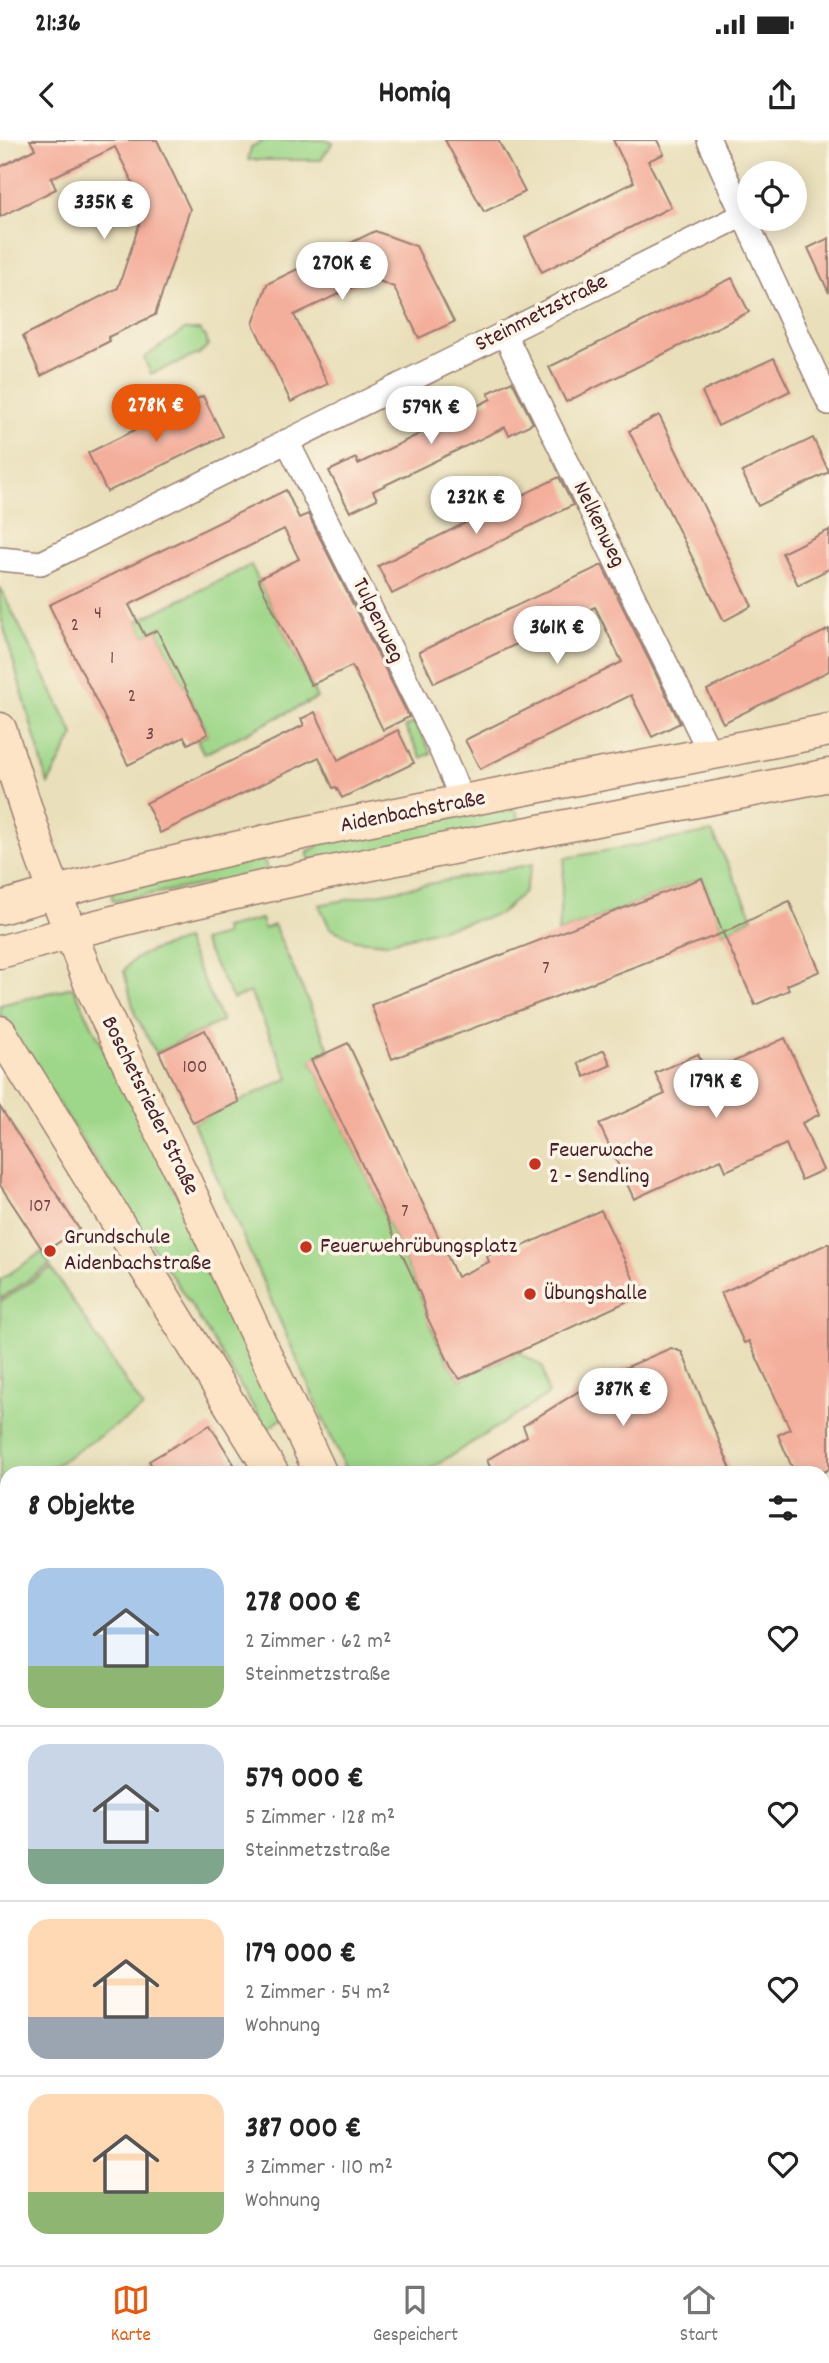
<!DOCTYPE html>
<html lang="de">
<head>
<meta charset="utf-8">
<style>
	body { margin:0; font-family:Dekko,sans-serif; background:#f6f6f6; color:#222; height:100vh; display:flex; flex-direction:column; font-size:26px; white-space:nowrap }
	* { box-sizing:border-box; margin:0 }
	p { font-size:23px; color:#767676 }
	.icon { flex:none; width:38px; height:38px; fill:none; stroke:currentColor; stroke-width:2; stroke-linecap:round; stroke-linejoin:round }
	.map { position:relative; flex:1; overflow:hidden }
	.panel { position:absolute; left:0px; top:1326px; width:830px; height:800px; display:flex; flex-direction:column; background:#fff; border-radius:21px 21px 0 0; box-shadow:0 4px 18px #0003 }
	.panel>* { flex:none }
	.fabs { position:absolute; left:737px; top:21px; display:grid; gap:14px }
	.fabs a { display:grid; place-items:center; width:70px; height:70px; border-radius:50%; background:#fff; box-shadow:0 4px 18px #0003; font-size:35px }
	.price { position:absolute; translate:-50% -60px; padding:0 16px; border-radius:24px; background:#fff; color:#222; font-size:23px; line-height:46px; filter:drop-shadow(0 2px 4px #0008) }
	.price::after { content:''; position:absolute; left:50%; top:42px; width:21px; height:16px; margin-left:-10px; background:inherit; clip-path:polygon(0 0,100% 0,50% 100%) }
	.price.active { background:#ea580c; color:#fff }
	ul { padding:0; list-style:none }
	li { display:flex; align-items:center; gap:21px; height:175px; padding:0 28px }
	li+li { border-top:2px solid #e0e0e0 }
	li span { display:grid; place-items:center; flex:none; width:196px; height:140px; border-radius:21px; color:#555 }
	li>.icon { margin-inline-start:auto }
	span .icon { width:84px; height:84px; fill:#fffc; stroke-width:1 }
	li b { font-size:30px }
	h2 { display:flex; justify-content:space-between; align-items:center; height:84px; padding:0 28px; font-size:30px }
	.status { display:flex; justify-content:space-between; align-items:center; height:49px; padding:0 35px; background:#fff; direction:ltr }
	.status svg { height:19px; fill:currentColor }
	header { display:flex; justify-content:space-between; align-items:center; height:91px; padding:0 28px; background:#fff; font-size:32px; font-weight:700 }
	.dock { display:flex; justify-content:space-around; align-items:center; height:98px; border-top:2px solid #e0e0e0; background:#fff; font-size:19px; color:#767676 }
	.dock a { display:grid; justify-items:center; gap:4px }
	.dock .active { color:#ea580c }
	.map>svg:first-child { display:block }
</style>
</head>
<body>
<div class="status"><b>21:36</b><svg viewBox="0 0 49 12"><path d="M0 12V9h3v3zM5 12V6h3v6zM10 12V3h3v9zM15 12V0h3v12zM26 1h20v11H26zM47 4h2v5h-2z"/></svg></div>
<header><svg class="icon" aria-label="back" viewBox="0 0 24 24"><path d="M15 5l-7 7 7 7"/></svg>Homiq<svg class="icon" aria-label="share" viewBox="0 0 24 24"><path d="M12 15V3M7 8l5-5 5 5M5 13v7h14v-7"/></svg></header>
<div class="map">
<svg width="829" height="2125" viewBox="0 0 829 2125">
	<rect width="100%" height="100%" fill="#fcf5e5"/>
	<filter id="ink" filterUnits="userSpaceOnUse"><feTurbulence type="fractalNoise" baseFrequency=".0143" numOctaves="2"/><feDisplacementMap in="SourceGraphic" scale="14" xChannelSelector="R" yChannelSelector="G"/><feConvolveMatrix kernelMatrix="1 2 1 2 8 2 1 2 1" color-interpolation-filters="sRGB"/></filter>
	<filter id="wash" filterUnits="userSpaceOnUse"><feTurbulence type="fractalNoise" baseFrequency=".00686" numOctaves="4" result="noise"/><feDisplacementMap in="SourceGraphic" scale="28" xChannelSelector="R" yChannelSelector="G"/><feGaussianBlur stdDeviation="1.57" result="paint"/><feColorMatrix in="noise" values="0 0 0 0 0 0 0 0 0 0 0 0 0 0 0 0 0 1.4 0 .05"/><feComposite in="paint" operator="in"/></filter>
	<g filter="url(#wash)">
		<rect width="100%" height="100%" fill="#e9dfba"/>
		<!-- green -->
		<g fill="#9fd78a" stroke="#747b5a" stroke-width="2">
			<path d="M265,0h59l9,2 -12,18h-73l3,-13z"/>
			<path d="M184,190h15l7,7 2,9 -9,8 -48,20 -7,-16z"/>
			<path d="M251,425l66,133 -113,56 -7,-14 11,-6 -51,-104 -12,6 -8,-15z"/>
			<path d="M0,447l74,148 -26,49 -48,-170z"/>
			<path d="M415,582l16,31 -10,5 -16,-31z"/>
			<path d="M514,666l5,12 -4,7 -201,40 -6,-9v-5l9,-4 2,-5z"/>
			<path d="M712,692l41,85 -30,16 -21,-55 -144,55 7,-75z"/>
			<path d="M258,720l7,2 2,9 -7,3 -147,27 -2,-8z"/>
			<path d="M533,724l-9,28 -24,22 -114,29 -31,-3 -25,-12 -11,-23z"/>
			<path d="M261,779l3,10 10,-4 56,126 -19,9 48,98 61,136c9,30 21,61 40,85l59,-27 24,15 5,28 -125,78h-76l-154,-350 96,-45 -39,-86 -17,7 -31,-58 23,-6 -1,-7z"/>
			<path d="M185,800l37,81 -66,32 -21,-39 -11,-43c10,-19 41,-24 61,-31z"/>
			<path d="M73,847l214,428 -20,14 -78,-127 -189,-287v-10z"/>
			<path d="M42,1112l8,13 -50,34v-19z"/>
			<path d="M51,1128l92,140 -100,65 -36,1v24l-7,4v-200z"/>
			<path d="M0,1641l7,14v66l-7,-13z"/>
			<path d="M829,1696v77l-6,-12 -1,-62z"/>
			<path d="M206,2119h38l3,6h-38z"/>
		</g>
		<g id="blocks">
			<!-- building -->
			<g fill="#f4af9c">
				<path d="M30,0h127l33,69 -35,106 -47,22 2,4 -69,35 -18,-40 95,-48 27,-81 -30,-60 -64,31 5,11 -56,28v-50l35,-18z"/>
				<path d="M445,0h53l27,52 -41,20z"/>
				<path d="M613,0h44l7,14 -16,7 23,46 -129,65 -17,-35 109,-55z"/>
				<path d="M375,91l41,15 38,76 -35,16 -25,-51 -22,-9 -78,37 34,69 -37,18 -38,-78 14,-40z"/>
				<path d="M829,98v55l-21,-45z"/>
				<path d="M732,138l17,34 -183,90 -17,-35z"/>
				<path d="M774,218l16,33 -72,35 -16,-34z"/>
				<path d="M512,241l21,42 -24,12 -4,-8 -132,64 4,8 -27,13 -21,-41 27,-13 2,6 133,-65 -3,-6z"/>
				<path d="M203,256l20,40 -116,56 -19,-39z"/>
				<path d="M659,275l93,191 -28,15 -95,-190z"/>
				<path d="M813,298l16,34 -71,34 -16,-34z"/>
				<path d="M559,337l14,28 -181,89 -14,-28z"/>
				<path d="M286,350l13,28 9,-4 101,203 -26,13 -31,-64 -41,19 -53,-106 41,-20 -15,-30 -155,76 16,31 12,-6 51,104 -20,10 -4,-7 -56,28 -79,-160z"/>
				<path d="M829,390v39l-31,16 -16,-32z"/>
				<path d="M602,425l78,158 -28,14 -21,-42 -151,74 -15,-29 157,-78 -27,-55 -161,76 -15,-31z"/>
				<path d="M829,489v42l-106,52 -16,-33z"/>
				<path d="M315,572l23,48 60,-30 16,33 -72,35 -6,-11 -3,1 -14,-31 -159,76 -14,-30 158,-78 -3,-6z"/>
				<path d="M702,738l21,55 -331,126 -21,-54z"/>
				<path d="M789,761l31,70 -33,14 2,5 -34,15 -32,-72z"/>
				<path d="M205,890l34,72 -46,21 -34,-71z"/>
				<path d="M785,898l35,76 -18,9 21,47 -22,10 -15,-36 -60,27 -5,-12 -87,40 -35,-75 66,-30 -10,-21 43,-19 9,20z"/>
				<path d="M348,903l109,234 32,-15 -2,-6 29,-14 3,6 82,-38 40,85 -181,84 -9,-12 -24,-50 -6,-21 -62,-138 -48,-98z"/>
				<path d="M604,910l7,15 -26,12 -7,-14z"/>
				<path d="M0,967l79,122 -35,23 -44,-67z"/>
				<path d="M829,1103v226l-9,5h-25l-17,-39 12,-6 -41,-88 -5,2 -23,-50z"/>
				<path d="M671,1208l11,4 51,122h-240l-6,-14 40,-24 -4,-10 74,-46z"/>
				<path d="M210,1285l30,49h-83l-8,-13z"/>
			</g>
		</g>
	</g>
	<g filter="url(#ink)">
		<use href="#blocks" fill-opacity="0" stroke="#9a7f72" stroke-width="2"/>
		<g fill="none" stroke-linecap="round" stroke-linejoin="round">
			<!-- minor casing -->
			<g stroke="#9a7f72" stroke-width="26">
				<g id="minor">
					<path d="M709,0l120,263"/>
					<path d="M504,193l207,422"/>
					<path d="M287,301l153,307 15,35 5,20"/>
					<path d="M0,419l41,4 27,-13 675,-335"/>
				</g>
			</g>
			<!-- tertiary casing -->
			<g stroke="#9a7f72" stroke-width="32">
				<g id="tertiary">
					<path d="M822,1885l7,-1"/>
					<path d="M0,1969l7,-1"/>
				</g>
			</g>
			<!-- secondary casing -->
			<g stroke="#9a7f72" stroke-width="35">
				<g id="secondary">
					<path d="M0,589l42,129 49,128 93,193 137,295"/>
					<path d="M0,768c271,-79 552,-121 829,-178"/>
					<path d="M0,812c272,-77 552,-121 829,-177"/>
					<path d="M0,892l273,442"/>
					<path d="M630,2119l3,6"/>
					<path d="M661,2119l2,6"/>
				</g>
			</g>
			<!-- minor -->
			<use href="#minor" stroke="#fff" stroke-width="23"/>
			<!-- tertiary -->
			<use href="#tertiary" stroke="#fff" stroke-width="28"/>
			<!-- secondary -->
			<use href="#secondary" stroke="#fee4c6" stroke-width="32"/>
		</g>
	</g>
	<!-- markers -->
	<g fill="#c8321e" stroke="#fcf5e5" stroke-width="2.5">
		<circle cx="535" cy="1024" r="7"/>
		<circle cx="306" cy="1107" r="7"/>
		<circle cx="50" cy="1111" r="7"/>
		<circle cx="530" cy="1154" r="7"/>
	</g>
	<g text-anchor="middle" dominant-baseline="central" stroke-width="7" stroke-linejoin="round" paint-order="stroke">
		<!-- number labels -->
		<g font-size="19" fill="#744347">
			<text x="98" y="474">4</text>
			<text x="75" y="486">2</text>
			<text x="112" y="519">1</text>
			<text x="132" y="557">2</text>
			<text x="150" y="595">3</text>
			<text x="546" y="829">7</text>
			<text x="195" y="928">100</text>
			<text x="40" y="1067">107</text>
			<text x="405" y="1072">7</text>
		</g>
		<!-- street labels -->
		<g font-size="23" fill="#4a1f2b" stroke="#fcf5e5">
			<text transform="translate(542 174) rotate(-27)">Steinmetzstraße</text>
			<text transform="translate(598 385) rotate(64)">Nelkenweg</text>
			<text transform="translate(377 481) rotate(64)">Tulpenweg</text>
			<text transform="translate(413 673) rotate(-11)">Aidenbachstraße</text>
			<text transform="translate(149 966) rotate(64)">Boschetsrieder Straße</text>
		</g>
		<!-- poi labels -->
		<g font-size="23" fill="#4a1f2b" stroke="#fcf5e5" text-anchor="start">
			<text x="549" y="1011">Feuerwache<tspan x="549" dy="26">2 - Sendling</tspan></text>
			<text x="64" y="1098">Grundschule<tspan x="64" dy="26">Aidenbachstraße</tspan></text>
			<text x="320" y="1107">Feuerwehrübungsplatz</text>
			<text x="544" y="1154">Übungshalle</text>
		</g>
	</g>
</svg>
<div class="fabs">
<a><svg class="icon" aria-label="locate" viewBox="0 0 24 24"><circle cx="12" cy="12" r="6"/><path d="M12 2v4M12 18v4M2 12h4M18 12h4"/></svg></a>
</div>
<b class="price" style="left:104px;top:101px">335K €</b>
<b class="price" style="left:342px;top:162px">270K €</b>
<b class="price active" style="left:156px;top:304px">278K €</b>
<b class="price" style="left:431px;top:306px">579K €</b>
<b class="price" style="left:476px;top:396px">232K €</b>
<b class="price" style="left:557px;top:526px">361K €</b>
<b class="price" style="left:716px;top:980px">179K €</b>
<b class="price" style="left:623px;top:1288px">387K €</b>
<section class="panel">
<h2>8 Objekte<svg class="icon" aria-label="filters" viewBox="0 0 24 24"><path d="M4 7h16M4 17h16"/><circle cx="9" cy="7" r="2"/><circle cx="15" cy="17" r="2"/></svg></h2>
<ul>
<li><span style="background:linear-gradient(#a9c7e8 70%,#8fb573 0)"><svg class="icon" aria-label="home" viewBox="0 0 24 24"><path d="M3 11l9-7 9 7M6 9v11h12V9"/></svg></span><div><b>278 000 €</b><p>2 Zimmer · 62 m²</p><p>Steinmetzstraße</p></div><svg class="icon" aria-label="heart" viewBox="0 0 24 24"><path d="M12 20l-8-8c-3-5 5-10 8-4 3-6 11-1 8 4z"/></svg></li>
<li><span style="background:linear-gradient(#c9d6e8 75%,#7fa58c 0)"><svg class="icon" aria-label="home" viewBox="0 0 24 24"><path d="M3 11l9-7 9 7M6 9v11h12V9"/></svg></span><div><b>579 000 €</b><p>5 Zimmer · 128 m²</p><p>Steinmetzstraße</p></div><svg class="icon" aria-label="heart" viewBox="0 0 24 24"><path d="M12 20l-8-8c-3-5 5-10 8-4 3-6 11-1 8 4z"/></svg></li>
<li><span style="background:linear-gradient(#ffd9b3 70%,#9aa5b1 0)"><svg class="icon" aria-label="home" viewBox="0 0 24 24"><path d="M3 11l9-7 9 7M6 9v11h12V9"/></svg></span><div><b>179 000 €</b><p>2 Zimmer · 54 m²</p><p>Wohnung</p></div><svg class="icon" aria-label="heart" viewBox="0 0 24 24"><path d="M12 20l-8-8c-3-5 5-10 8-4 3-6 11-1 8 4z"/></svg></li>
<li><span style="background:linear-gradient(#ffd9b3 70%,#8fb573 0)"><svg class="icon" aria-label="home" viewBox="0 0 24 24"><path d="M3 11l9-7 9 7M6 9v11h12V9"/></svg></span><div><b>387 000 €</b><p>3 Zimmer · 110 m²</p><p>Wohnung</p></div><svg class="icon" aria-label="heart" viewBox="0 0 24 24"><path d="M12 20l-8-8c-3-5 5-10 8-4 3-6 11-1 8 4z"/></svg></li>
</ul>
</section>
</div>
<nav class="dock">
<a class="active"><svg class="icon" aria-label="map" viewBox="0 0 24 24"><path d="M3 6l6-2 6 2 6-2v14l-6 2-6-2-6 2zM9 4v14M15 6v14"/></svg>Karte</a>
<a><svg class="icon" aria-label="saved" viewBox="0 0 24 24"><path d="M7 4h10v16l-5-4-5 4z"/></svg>Gespeichert</a>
<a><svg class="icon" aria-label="home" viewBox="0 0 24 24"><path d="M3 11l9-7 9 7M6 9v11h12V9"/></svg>Start</a>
</nav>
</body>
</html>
